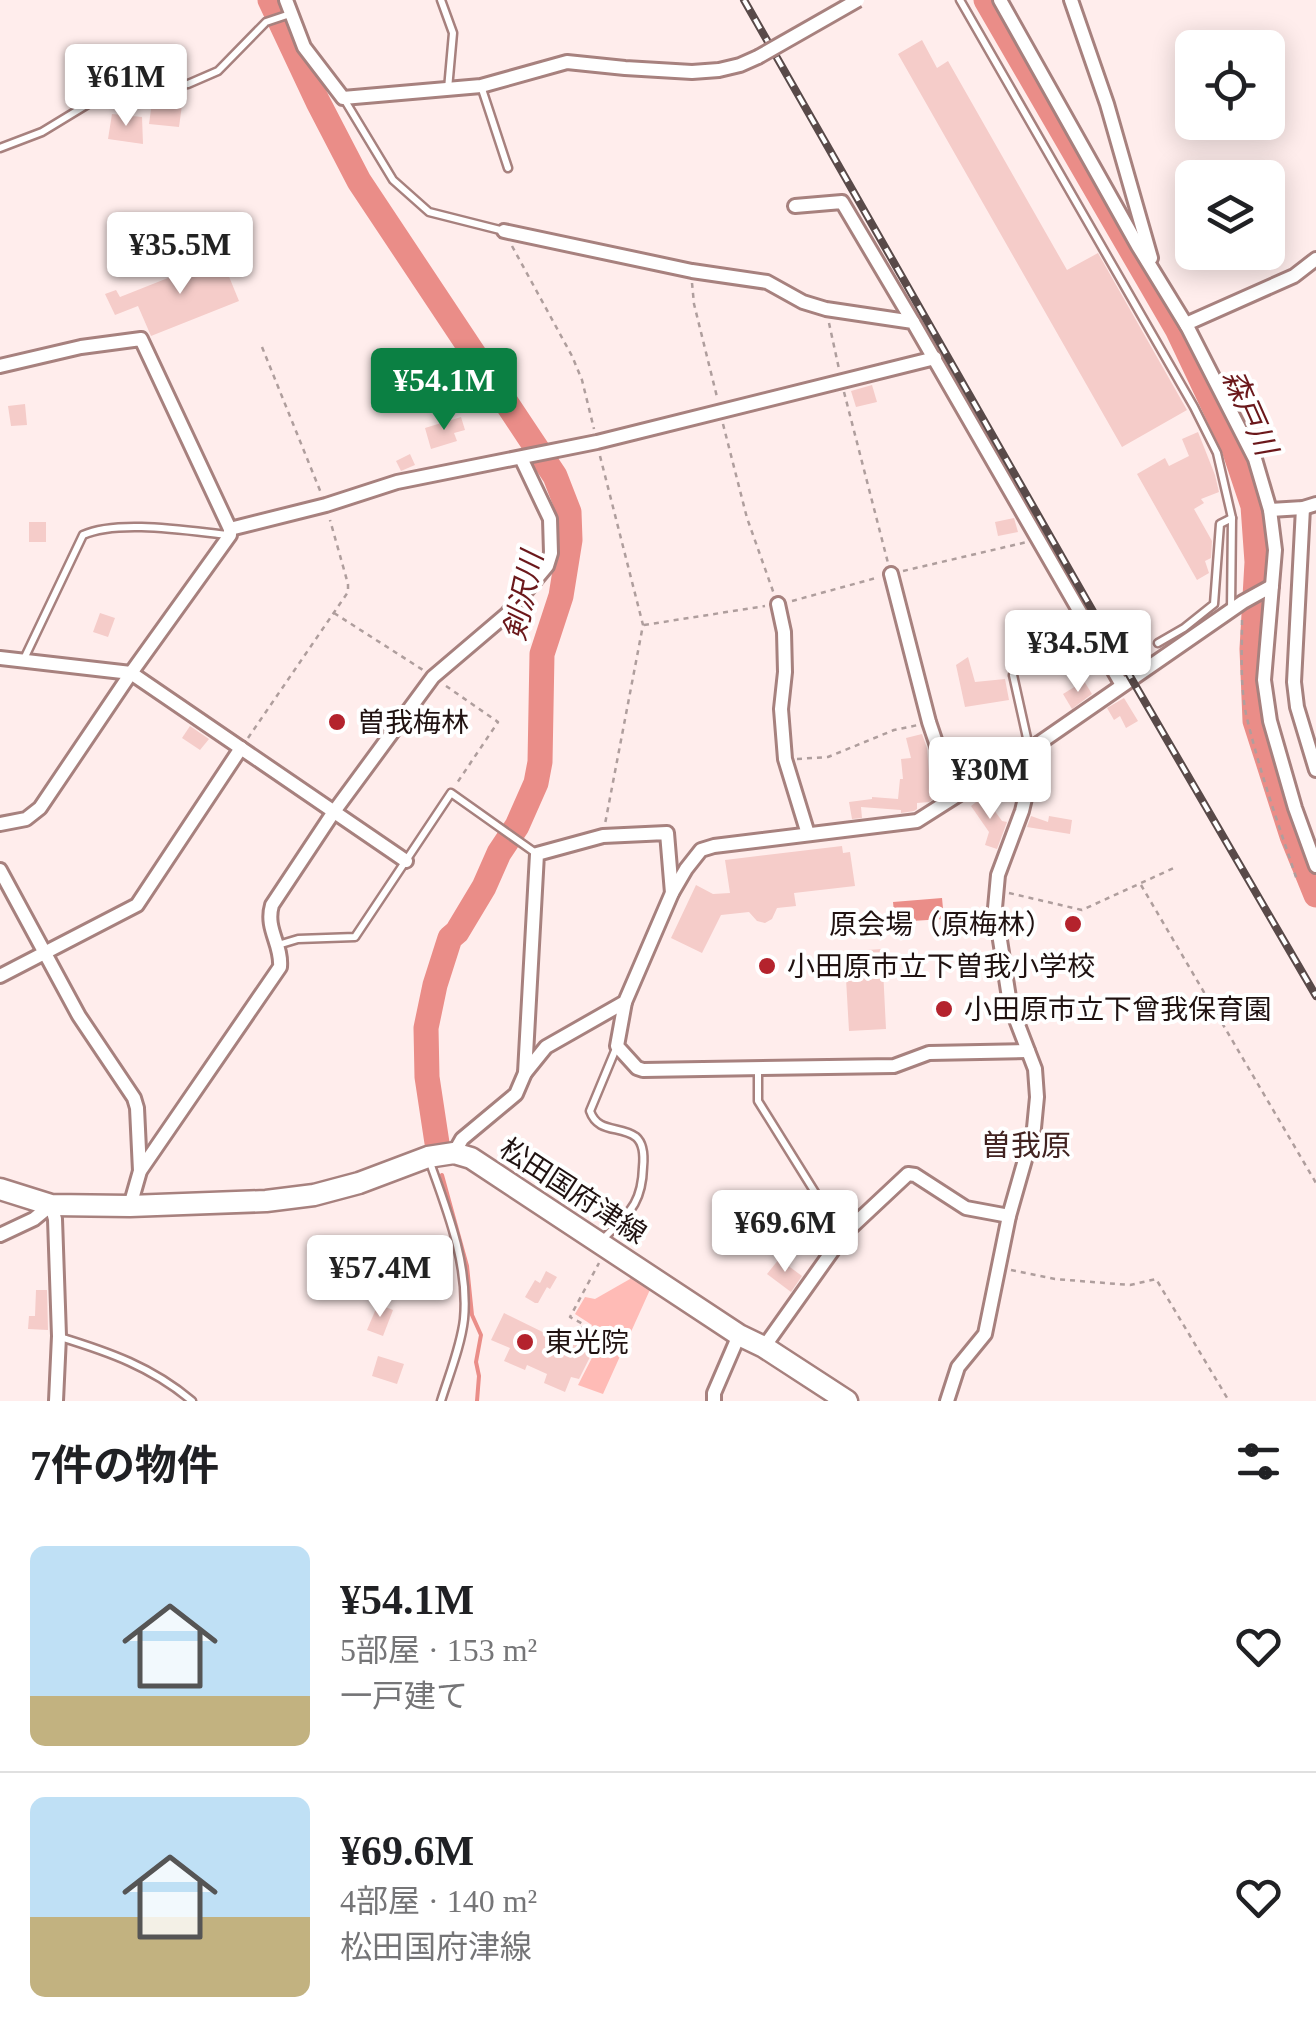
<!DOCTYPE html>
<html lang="ja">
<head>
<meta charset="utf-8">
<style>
	body { margin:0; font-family:"Times New Roman","Noto Sans JP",serif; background:#f6f6f6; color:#202124; height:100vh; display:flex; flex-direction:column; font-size:38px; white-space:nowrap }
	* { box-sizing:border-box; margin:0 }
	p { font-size:32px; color:#757577 }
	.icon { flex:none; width:55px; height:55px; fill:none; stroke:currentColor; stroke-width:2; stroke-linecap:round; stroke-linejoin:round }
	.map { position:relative; height:1401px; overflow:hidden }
	.drawer { display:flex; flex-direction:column; background:#fff; flex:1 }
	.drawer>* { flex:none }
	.fabs { position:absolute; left:1175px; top:30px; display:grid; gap:20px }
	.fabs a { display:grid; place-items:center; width:110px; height:110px; border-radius:15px; background:#fff; box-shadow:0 5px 25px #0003; font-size:50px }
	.price { position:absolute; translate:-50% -85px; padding:0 22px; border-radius:10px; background:#fff; color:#222; font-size:32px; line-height:65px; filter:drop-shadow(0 2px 5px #0008) }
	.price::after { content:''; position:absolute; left:50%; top:60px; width:30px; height:22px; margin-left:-15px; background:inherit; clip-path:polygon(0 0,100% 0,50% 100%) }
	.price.selected { background:#0b8043; color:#fff }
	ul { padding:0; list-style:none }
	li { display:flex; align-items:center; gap:30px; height:250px; padding:0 30px }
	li+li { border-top:2px solid #e0e0e0 }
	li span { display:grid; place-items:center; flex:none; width:280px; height:200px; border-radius:15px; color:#555 }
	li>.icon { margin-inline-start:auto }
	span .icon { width:120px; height:120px; fill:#fffc; stroke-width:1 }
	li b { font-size:42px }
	h2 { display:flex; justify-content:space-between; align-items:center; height:120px; padding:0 30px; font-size:42px }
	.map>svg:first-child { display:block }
</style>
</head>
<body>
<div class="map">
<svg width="1316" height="1401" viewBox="0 0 1316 1401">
	<rect width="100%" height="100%" fill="#ffedec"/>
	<!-- green -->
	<path fill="#ffbbb6" d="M634,1270l19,13 -50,111 -25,-9 20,-39 -15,-7 9,-14 -17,-11 10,-17 10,2 35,-20z"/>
	<!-- water -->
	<path fill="#ea8d88" d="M942,898l2,21 -49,3 -2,-20z"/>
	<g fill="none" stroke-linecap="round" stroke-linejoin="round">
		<!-- stream -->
		<path stroke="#ea8d88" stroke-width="4" d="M442,1175l25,91 5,49 9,20 -5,27 3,14 -2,25"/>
		<!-- river -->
		<g stroke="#ea8d88" stroke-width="25">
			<path d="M270,0l48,102 41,79 196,295 14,36 1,28 -9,56 -19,58 -2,108 -4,21 -19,43 -18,27 -15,34 -27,45 -7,6 -15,47 -9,43 1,49 10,66"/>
			<path d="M986,0l191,329 57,120 19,57 4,56 -5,87 3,72 37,115 24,59"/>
		</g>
	</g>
	<!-- building -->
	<g fill="#f5ccc9">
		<path d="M922,40l15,28 11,-7 119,209 31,-17 89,157 -65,37 -224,-393z"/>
		<path d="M128,73v13l-26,7 -1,-14z"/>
		<path d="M152,102l30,3 -3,22 -30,-3z"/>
		<path d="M112,114l30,3 1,27 -35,-5z"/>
		<path d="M221,257l18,44 -88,35 -13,-30 -23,9 -10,-21 11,-4 4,7z"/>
		<path d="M872,385l5,17 -21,5 -5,-16z"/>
		<path d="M25,404l2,21 -16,1 -3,-20z"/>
		<path d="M461,417l4,13 -11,3 3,8 -26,8 -6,-21z"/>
		<path d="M1198,432l17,43 4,17 -18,7 3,4 -10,6 18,32 -1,17 -6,3 4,12 -12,7 -60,-106 28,-16 4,8 20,-10 -7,-17z"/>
		<path d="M410,454l5,11 -14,6 -5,-10z"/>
		<path d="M1014,518l4,14 -20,4 -3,-14z"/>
		<rect x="29" y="522" width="17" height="20"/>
		<path d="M525,608l10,11 -16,15 -9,-9z"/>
		<path d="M100,613l15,5 -7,19 -15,-5z"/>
		<path d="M1061,621l8,19 9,-4 8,20 -24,10 -17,-38z"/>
		<path d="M968,657l7,25 30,-3 4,21 -44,7 -9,-42z"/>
		<path d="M1084,681l8,13 -20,15 -9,-15z"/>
		<path d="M1124,698l14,23 -12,7 -6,-12 -6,4 -7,-12z"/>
		<path d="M190,726l19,13 -9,11 -18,-12z"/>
		<path d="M922,734l5,14 3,38 10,-1 1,9 -12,8 -12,1v6l-3,2 -13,2v-3l-40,-3 1,11 -10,1 -3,-17 23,-3v-2l26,2 2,-20h3l-2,-20 10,-1 -5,-20z"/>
		<path d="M984,796l18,25 5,1 -10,27 -12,-4 4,-13 -18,-26z"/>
		<path d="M1031,816l17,6 1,-6 23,4 -2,14 -43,-7z"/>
		<path d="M842,846l1,7 7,-1 5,34 -61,7 2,13 -19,2 -5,11 -7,4 -8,-2 -8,-9 -28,3 -19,38 -31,-15 25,-53 17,9 17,-1 -5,-33z"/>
		<path d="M882,949l4,80 -37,2 -4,-70 -22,-1v-7z"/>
		<path d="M779,1259l23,17 -11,16 -24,-18z"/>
		<path d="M546,1271l11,6 -7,12 -8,-5 5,3 -9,16h-3l-10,-6 10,-17 5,3z"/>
		<path d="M36,1290h11l1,40 -20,-1 1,-13h6z"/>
		<path d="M378,1304l15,6 -10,26 -16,-6z"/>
		<path d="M504,1313l53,26 3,-7 34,17 -15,30 -8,-2 -6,15 -21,-9 3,-9 -20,-9 -2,5 -21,-9 6,-13 -19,-8z"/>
		<path d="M378,1356l26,8 -7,20 -25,-8z"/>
	</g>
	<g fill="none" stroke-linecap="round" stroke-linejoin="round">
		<!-- lane casing -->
		<g stroke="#a7817e" stroke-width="11">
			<g id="lane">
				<path d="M441,0l12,33 -5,56"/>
				<path d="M960,0l234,407 23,46 15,65 -1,92"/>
				<path d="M481,86l27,82"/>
				<path d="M344,99l49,81 36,32 75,19"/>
				<path d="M0,148l42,-16 46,-28 54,-14 46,-6 30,-13 48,-49 24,-8"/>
				<path d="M1158,643l26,-15 30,-24 6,-80 12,-6"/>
				<path d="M23,661l60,-126c35,-16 106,-4 146,0"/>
				<path d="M1013,675l16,72"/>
				<path d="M278,945l20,-6 57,-2 96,-144 86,61"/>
				<path d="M758,1070v31l63,101 23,30"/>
				<path d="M429,1160c18,50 40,105 35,159 -3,27 -15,56 -23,82"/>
				<path d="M601,1241c26,-27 41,-35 42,-74 1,-10 1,-23 -7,-30 -16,-12 -38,-3 -46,-26l27,-65"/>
				<path d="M60,1337c49,15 92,30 132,64"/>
			</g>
		</g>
		<!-- street casing -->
		<g stroke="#a7817e" stroke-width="18">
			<g id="street">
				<path d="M286,0l18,47 39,51 138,-12 86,-24 58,6 67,4 27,-2 21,-5 18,-8"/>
				<path d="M1000,0l138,246 49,80"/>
				<path d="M1071,0l36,104 44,154"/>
				<path d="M795,206l47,-4 71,120"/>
				<path d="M504,231l188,40 75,11 36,20 23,7 87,13 209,363"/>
				<path d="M1316,259l-22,17 -108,48 69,135 15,51 5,40 -11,130 6,41 25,87 21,58"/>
				<path d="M0,366l81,-19 60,-8 89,190v6l-99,138 -91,135 -14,11 -26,5"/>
				<path d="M1303,508l-9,174 3,25 19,63"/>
				<path d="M1270,510l33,-2 13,-4"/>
				<path d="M230,529l96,-24 71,-23 200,-40 338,-84"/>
				<path d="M891,574l38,148 25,74"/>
				<path d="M778,604l6,28 1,40 -4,37 4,50 23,75"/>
				<path d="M0,658l131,15 275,188"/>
				<path d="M0,870l79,146 55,82 3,10 3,63"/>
				<path d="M0,976l137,-71 104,-157"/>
				<path d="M625,1002l-8,44 20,22 6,2 251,-4 35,-13 99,-2"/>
				<path d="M525,1073l12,-219 66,-18 64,-3 5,60"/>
				<path d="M454,1153l8,-14 54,-45 9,-21 21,-26 79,-45 47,-109 14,-24 15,-19 13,-4 203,-25 121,-77 205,-142 29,-16"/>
				<path d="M130,1206l10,-35 140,-204c2,-23 -15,-38 -8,-62l61,-92 100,-136 74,-63 40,-48 4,-13 -1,-34 -29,-61"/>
				<path d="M0,1235l34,-16 17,-14 4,14 4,117 -3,65"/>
				<path d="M764,1347l81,-114 63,-59 7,1 51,33 43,8"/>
				<path d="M714,1401v-8l25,-58"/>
				<path d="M947,1401l11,-34 27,-33 24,-118 25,-88 3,-31 -2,-28 -25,-65 -15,-96 3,-33 24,-64 16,-67"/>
			</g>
		</g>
		<!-- primary casing -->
		<g stroke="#a7817e" stroke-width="25">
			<path id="primary" d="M0,1189l51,16 79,1 136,-5 48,-6 45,-12 69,-26 26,-4 17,5 268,177 25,12 83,54"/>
		</g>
		<!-- path -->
		<g stroke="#af9e9d" stroke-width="2.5" stroke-dasharray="5 5" stroke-linecap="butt">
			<path d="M512,246l60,110 10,24 12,49"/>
			<path d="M692,283l2,21 23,93"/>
			<path d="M829,323l10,46"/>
			<path d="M262,347l59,146"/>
			<path d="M844,392l44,171"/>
			<path d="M723,424l24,94 27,76"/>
			<path d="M600,456l43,169 -38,199"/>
			<path d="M903,571l124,-29"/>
			<path d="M792,601l84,-23"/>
			<path d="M334,613l89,57"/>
			<path d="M1242,620c0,31 -2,64 4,94 13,56 33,112 51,166"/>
			<path d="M644,625l121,-19"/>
			<path d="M446,686l52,36 -41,61"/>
			<path d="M248,738l100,-146v-8l-18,-64"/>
			<path d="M797,759l31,-2 66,-27 24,-5"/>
			<path d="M1141,885l175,298"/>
			<path d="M1009,893l73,17 94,-43"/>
			<path d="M1011,1270l44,9 75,6 26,-6 73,122"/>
			<path d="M577,1341l6,-17 -13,-7 29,-54"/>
		</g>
		<!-- lane -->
		<use href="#lane" stroke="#fff" stroke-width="6"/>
		<!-- street -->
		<use href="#street" stroke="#fff" stroke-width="12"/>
		<!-- primary -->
		<use href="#primary" stroke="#fff" stroke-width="20"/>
		<!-- rail casing -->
		<g stroke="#594a49" stroke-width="8">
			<path id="rail" d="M744,0l387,678 185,318"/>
		</g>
		<!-- rail -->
		<use href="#rail" stroke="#fff" stroke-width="4" stroke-dasharray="11" stroke-linecap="butt"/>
		<!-- street-bridge casing -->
		<g stroke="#a7817e" stroke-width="18" stroke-linecap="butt">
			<path id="street-bridge" d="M758,57l100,-57"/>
		</g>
		<!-- street-bridge -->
		<use href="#street-bridge" stroke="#fff" stroke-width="12"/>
	</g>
	<!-- markers -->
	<g fill="#b4232d" stroke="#fff" stroke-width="4">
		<circle cx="337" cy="722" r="10"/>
		<circle cx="1073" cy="924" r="10"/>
		<circle cx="767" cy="966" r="10"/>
		<circle cx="944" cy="1009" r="10"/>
		<circle cx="525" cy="1342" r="10"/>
	</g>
	<g text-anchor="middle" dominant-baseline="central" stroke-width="8" stroke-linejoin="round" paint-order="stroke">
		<!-- poi labels -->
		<g font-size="28" fill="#201211" stroke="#fff" text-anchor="start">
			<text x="357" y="722">曽我梅林</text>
			<text x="1053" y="924" text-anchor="end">原会場（原梅林）</text>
			<text x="787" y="966">小田原市立下曽我小学校</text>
			<text x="964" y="1009">小田原市立下曾我保育園</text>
			<text x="545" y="1342">東光院</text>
		</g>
		<!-- street labels -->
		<g font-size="28" fill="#201211" stroke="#fff">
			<text transform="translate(573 1191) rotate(33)">松田国府津線</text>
		</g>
		<!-- water labels -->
		<g font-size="30" font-style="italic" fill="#6b181b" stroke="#fff">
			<text transform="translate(1250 412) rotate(66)">森戸川</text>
			<text transform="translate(523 596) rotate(-78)">剣沢川</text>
		</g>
		<!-- neighbourhood labels -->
		<g font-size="30" fill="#422321" stroke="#fff">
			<text x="1026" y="1145">曽我原</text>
		</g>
	</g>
</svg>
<div class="fabs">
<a><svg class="icon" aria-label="locate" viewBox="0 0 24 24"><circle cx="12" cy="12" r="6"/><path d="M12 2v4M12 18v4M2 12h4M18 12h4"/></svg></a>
<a><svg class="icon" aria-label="layers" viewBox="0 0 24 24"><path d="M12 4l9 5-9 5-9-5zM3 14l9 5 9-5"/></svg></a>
</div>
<b class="price" style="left:126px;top:129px">¥61M</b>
<b class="price" style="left:180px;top:297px">¥35.5M</b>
<b class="price selected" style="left:444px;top:433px">¥54.1M</b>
<b class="price" style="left:1078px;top:695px">¥34.5M</b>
<b class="price" style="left:990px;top:822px">¥30M</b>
<b class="price" style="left:785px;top:1275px">¥69.6M</b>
<b class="price" style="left:380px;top:1320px">¥57.4M</b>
</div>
<section class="drawer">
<h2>7件の物件<svg class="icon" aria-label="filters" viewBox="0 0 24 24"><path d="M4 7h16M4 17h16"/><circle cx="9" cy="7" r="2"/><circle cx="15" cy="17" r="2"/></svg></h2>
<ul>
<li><span style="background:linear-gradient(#bfe0f5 75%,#c2b280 0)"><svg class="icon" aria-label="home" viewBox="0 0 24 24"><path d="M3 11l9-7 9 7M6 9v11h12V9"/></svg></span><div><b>¥54.1M</b><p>5部屋 · 153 m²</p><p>一戸建て</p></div><svg class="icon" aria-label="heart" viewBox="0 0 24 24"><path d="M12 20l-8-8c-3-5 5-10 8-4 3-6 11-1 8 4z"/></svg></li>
<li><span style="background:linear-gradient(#bfe0f5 60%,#c2b280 0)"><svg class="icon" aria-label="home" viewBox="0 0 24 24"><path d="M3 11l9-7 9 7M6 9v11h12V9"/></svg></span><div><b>¥69.6M</b><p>4部屋 · 140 m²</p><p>松田国府津線</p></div><svg class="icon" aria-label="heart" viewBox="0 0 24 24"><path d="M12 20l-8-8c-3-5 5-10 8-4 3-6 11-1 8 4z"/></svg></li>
</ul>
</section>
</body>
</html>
